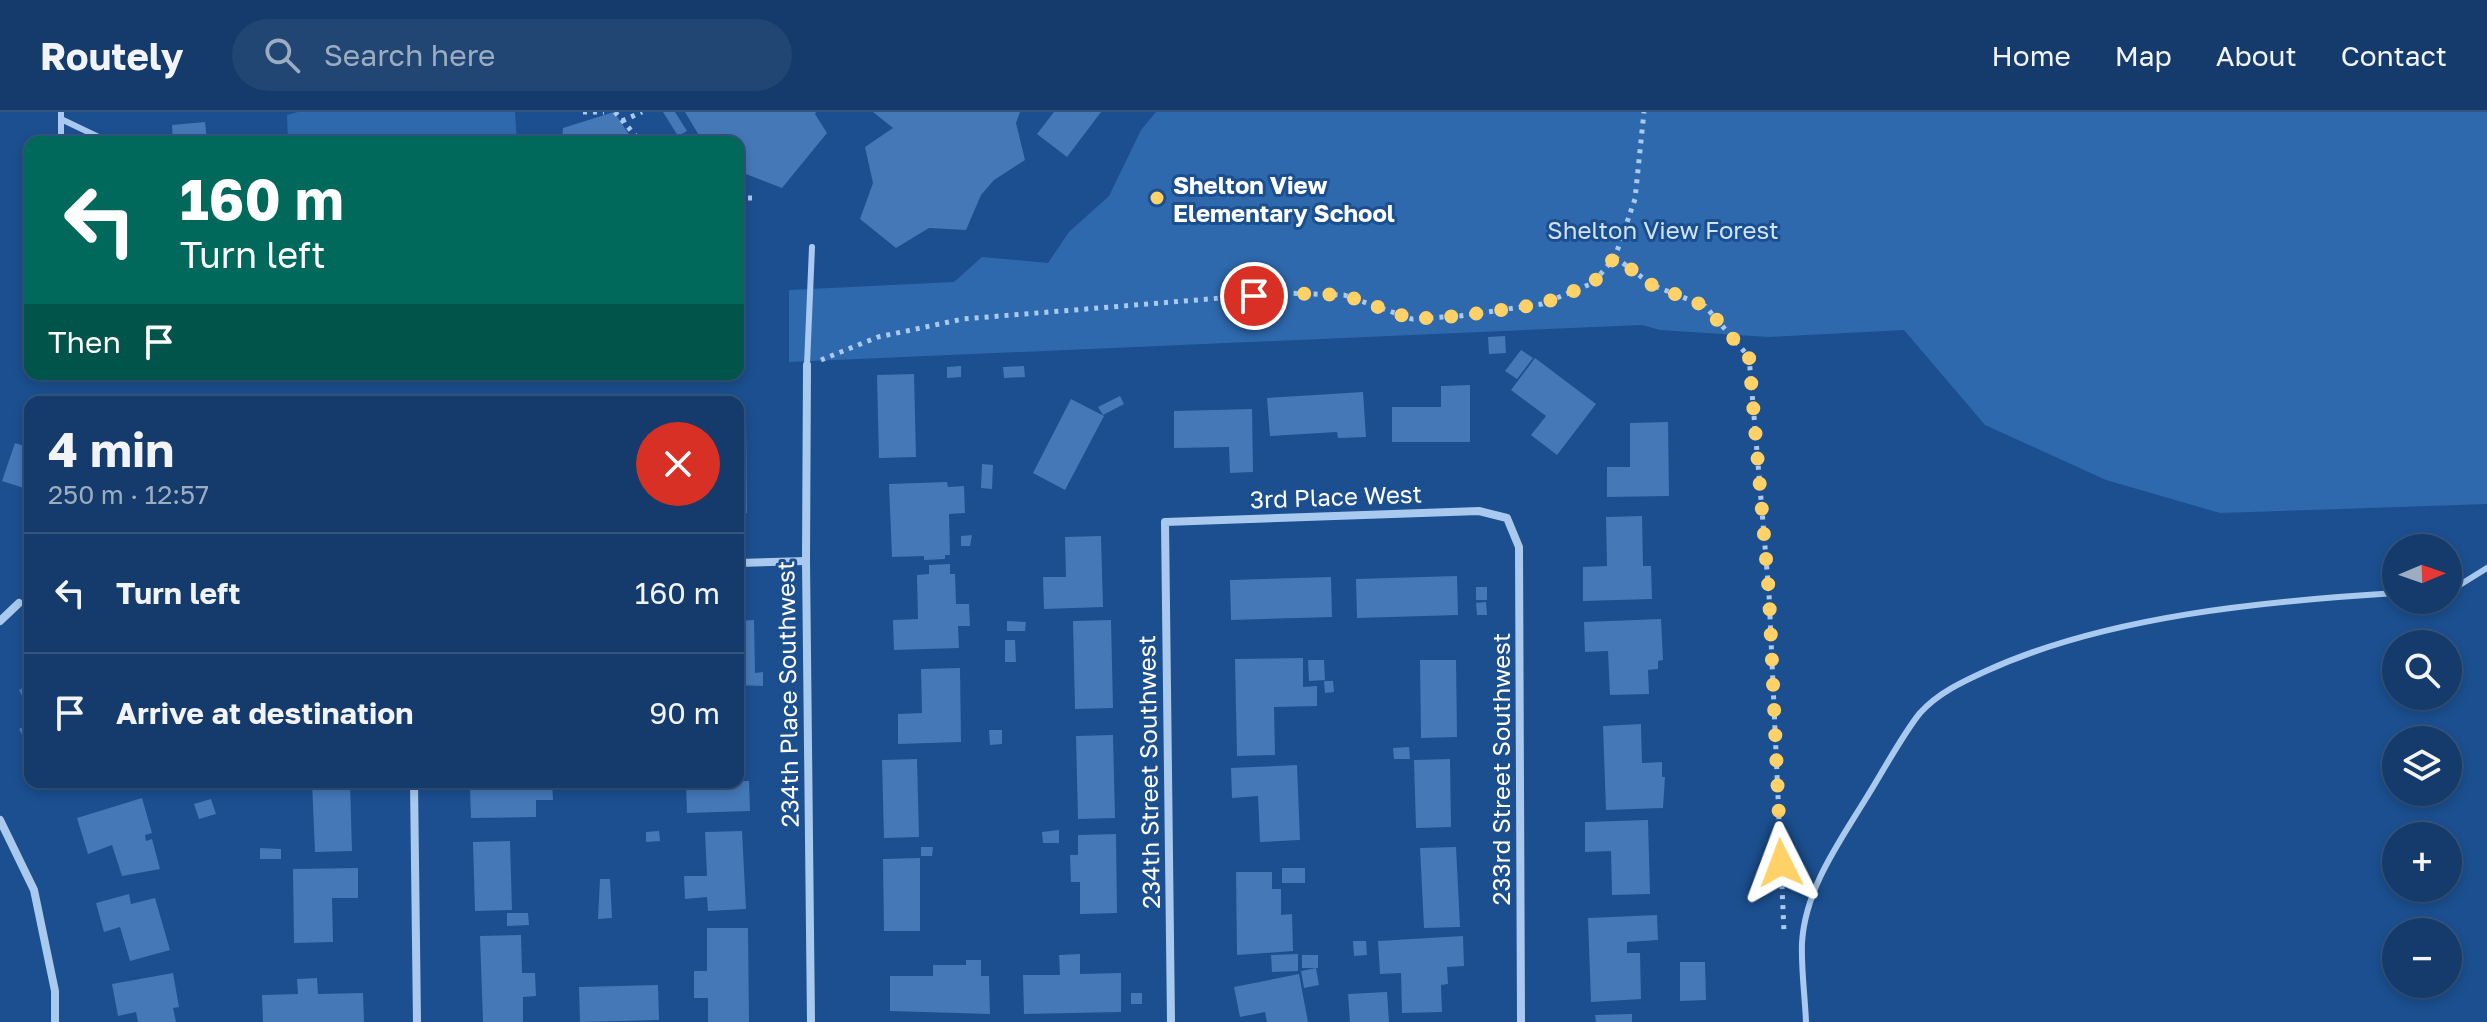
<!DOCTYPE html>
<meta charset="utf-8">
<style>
body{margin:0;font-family:"Golos Text",sans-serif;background:#214673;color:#f1f3f6;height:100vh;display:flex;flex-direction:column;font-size:30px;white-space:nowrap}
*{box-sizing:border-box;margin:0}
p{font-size:26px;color:#9dadc1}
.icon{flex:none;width:44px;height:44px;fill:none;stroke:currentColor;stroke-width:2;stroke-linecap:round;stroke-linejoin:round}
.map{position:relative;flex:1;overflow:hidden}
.sheet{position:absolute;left:24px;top:284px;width:720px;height:392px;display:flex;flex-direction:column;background:#143b6b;border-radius:16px;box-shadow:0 4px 12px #0003,0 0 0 2px #33557e}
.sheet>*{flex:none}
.hud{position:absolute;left:24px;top:24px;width:720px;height:244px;border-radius:16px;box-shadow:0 4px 12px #0003,0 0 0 2px #33557e;background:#00695c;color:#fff;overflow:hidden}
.needle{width:52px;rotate:88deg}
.fabs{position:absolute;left:2382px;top:422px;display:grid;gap:16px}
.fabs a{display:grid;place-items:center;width:80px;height:80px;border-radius:50%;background:#143b6b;box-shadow:0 4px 12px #0003,0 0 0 2px #33557e;font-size:40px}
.pin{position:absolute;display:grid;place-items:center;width:68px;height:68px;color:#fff;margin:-34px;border:4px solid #fff;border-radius:50%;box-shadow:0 2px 8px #0007}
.me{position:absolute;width:88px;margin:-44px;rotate:357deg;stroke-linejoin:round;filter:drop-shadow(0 0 6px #0008)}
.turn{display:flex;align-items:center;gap:28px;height:168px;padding:0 24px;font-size:36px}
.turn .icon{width:104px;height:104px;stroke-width:2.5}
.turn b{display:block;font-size:56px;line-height:68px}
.then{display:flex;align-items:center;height:76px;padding:0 24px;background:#0003;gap:16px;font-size:30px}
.round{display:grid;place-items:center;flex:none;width:84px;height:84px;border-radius:42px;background:#214673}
.overview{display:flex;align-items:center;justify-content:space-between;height:136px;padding:0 24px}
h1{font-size:48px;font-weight:700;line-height:60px}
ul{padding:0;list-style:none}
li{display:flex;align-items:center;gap:24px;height:120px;padding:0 24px;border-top:2px solid #33557e}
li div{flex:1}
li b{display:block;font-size:30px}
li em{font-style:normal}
header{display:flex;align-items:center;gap:48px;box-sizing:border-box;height:112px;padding:0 40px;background:#143b6b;border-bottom:2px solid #33557e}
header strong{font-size:38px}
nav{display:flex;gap:44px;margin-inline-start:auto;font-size:28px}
.search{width:560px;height:72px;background:#214673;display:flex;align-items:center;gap:20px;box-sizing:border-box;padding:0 28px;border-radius:44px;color:#9dadc1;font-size:30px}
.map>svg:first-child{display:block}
</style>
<header>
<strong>Routely</strong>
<div class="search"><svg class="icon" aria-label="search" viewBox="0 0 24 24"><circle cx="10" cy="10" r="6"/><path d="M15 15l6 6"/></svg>Search here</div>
<nav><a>Home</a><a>Map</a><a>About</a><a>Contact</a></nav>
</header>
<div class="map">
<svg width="2487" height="910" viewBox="0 0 2487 910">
<rect width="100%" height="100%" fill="#1b4f8f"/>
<!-- green -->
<g fill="#2e69ad">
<path d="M298 0H515L517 30H288L287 3Z"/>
<path d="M1156 0H2487V392L2220 401 2106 368 1985 313 1904 218 1768 225 1660 218 1642 213 789 250V178L954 170 982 145 1048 151 1069 120 1109 84 1141 18Z"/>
</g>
<!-- building -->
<g fill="#4478b7">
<path d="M614 0 634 30H562L563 16Z"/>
<path d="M663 0H675L687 19 678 24Z"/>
<path d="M685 0H816L815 2 827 21 782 76 738 59V30H703Z"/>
<path d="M873 0H1020L1016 11 1025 48 994 68 981 83 966 118 929 116 896 136 860 107 873 71 865 35 893 16Z"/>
<path d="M1054 0H1101L1067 45 1037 22Z"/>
<path d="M205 10 207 30H173L172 13Z"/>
<path d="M1505 224 1506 241 1489 242 1488 225Z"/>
<path d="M1521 238 1533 246 1517 267 1505 259Z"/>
<path d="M1535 246 1596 292 1557 343 1531 323 1546 304 1511 278Z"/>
<path d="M961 254V265L947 266V255Z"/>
<path d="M1024 254 1025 265 1004 266 1003 255Z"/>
<path d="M914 262 916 345 879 346 877 263Z"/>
<path d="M1470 273V330H1392V295H1441V274Z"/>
<path d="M1363 280 1366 325 1338 326 1337 320 1270 324 1267 286Z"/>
<path d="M1120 284 1124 292 1103 303 1098 295Z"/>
<path d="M1071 287 1104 304 1065 378 1033 361Z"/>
<path d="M1252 297 1253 360 1230 361 1229 335 1174 336V299Z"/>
<path d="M738 303H746L747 401H738Z"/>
<path d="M1668 310 1669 384 1607 385V355H1630V311Z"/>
<path d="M15 331 30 336V378L2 369Z"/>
<path d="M982 352 993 353 992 377 981 376Z"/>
<path d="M947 370 948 375 964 374 965 401 949 402 950 443H945V447L924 448V444L892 445 889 372Z"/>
<path d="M1642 404 1643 454H1651L1652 487 1583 489V455L1607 454 1606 405Z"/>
<path d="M972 423 970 434H961V424Z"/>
<path d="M1101 424 1103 495 1044 497 1043 465H1066L1065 425Z"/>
<path d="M950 452V462H955L956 492H969L970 514H958L959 536 894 538 893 508 918 507 917 463 929 462V453Z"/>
<path d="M1457 464 1458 503 1357 506 1356 467Z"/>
<path d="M1331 465 1332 505 1231 508 1230 468Z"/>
<rect x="1476" y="475" width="11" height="13"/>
<path d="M1486 490 1487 503H1477L1476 491Z"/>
<path d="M1661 507 1663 548 1658 549V557L1648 558 1649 582 1610 583 1608 539 1585 540 1584 510Z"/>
<path d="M754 508 755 561 763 560V574L738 573V509Z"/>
<path d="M1111 508 1113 596 1075 597 1073 509Z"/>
<path d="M1007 509 1026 510 1025 519H1007Z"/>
<path d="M1005 528H1015L1016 550H1005Z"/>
<path d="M1303 546V575L1317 574V594L1274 595 1275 643 1237 644 1235 547Z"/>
<path d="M1308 548H1324L1325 568 1309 569Z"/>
<path d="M1420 548H1456L1457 625 1421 626Z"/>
<path d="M960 556 961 630 898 632V602L922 601 921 557Z"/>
<path d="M1324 569H1333L1334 580 1325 581Z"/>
<path d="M30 572V599L19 578Z"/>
<path d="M30 602V638L19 617 29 612 26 605Z"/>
<path d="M1641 612 1642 651 1662 650V665H1665L1663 696 1606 698 1603 614Z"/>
<path d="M989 618H1002V632L990 633Z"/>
<path d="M1113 623 1115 706 1078 707 1076 624Z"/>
<path d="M1409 635 1410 647H1394L1393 636Z"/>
<path d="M917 647 919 725 884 726 882 648Z"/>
<path d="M1450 647 1451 715 1416 716 1414 648Z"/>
<path d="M1297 653 1300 728 1260 730 1258 684 1232 686 1231 656Z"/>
<path d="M749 669 750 699 687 701 686 670Z"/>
<path d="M312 670H350L352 739 315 740Z"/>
<path d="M495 670H552L553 688H536V705L471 706 470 675 495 674Z"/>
<path d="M142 686 152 721 145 723 146 729 152 727 160 757 122 764 112 733 88 742 77 706Z"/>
<path d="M211 687 216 702 199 707 194 692Z"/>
<path d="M1648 708 1650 782 1612 783 1611 739 1585 740V710Z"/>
<path d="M1059 718V731H1043L1042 720Z"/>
<path d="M659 719 660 729 646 730V720Z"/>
<path d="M742 719 746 797 708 799 707 785 685 787 684 764H707L705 720Z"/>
<path d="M1116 722 1117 801 1080 802V770H1071L1070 743H1078V723Z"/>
<path d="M510 729 512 798 475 799 473 730Z"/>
<path d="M921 735H933L932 744H921Z"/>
<path d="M1456 735 1460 815 1424 816 1420 736Z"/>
<path d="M260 736 281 737V747H260Z"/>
<path d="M920 746V819H884L883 747Z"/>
<path d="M358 756V786H332L333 830 294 831 293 757Z"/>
<rect x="1282" y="756" width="23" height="15"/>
<path d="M1236 760H1272V777H1281V803L1292 802 1293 839 1237 843Z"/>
<path d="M600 767H610L612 806 598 807Z"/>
<path d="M129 782 131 792 155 786 170 838 130 849 120 815 104 820 96 791Z"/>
<path d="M507 801H528L529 813 507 814Z"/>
<path d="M1657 803 1658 828 1627 830V841H1640L1641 887 1591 890 1588 806Z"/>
<path d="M707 816H748L749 910H708V886H694V859H707Z"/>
<path d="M521 823 522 861H535L536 884 523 885V910H483L480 824Z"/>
<path d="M1463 824 1464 854 1447 855 1448 872 1441 873 1442 900 1402 901 1401 861 1380 862 1378 829Z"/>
<path d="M1353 829H1366L1367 843 1354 844Z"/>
<path d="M1080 842V862L1121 861V900L1024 902 1023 863H1060L1059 843Z"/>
<path d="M1298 842V859L1272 860 1271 843Z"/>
<rect x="1302" y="843" width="16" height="13"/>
<path d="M966 848H981V864H989L990 902 890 899V864H933V853H966Z"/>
<path d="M1680 850H1705L1706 888 1680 889Z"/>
<path d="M1316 856 1319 873 1304 876 1301 859Z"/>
<path d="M173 861 179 895 173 896 176 910H138L136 900 118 904 112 872Z"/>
<path d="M1299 862 1308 910H1267L1265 900 1240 905 1234 875Z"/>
<path d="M317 866 318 882 363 881 364 910H263L262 883 298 882 297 867Z"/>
<path d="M658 873 659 908 580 910 579 875Z"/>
<path d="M1387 880 1389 910H1350L1348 882Z"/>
<rect x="1131" y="881" width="11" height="11"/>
<path d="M1632 902V910H1596L1595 903Z"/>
</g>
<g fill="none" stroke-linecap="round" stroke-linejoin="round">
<!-- path -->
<g stroke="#a9c9ee" stroke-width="5" stroke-dasharray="4 6" stroke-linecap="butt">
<path d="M583 0H604"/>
<path d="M615 0 641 30"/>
<path d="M622 9 642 0"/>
<path d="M738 86H756"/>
<path d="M1615 145 1652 173 1705 194 1749 245 1769 482 1784 820"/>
<path d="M821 248 878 225 963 207 1283 181 1344 183 1412 207 1460 204 1542 192 1593 171 1615 145 1635 87 1644 0"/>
</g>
<!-- service -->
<g stroke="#a9c9ee" stroke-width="6">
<path d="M61 7 109 30"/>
<path d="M61 30V0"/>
<path d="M807 253 812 135"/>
<path d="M2448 476 2458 474 2487 456"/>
<path d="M1806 910C1805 884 1801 857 1802 831 1805 778 1838 732 1865 688 1881 663 1902 623 1920 601 1938 581 1962 570 1986 559 2106 504 2265 489 2396 481"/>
</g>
<!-- minor -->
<g stroke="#a9c9ee" stroke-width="8">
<path d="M807 253 806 449 811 910"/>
<path d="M738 451 806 449"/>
<path d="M0 509 19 491"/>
<path d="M414 670 417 910"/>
<path d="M0 708 34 778 55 879V910"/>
<path d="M1171 910 1165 410 1479 399 1507 406 1519 435 1521 910"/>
</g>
</g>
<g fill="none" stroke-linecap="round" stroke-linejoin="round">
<!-- route -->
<path stroke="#ffd166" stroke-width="14" stroke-dasharray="0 25.2" d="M1254 184 1283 181 1344 183 1412 207 1460 204 1542 192 1593 171 1615 145 1652 173 1705 194 1749 245 1769 482 1781 751"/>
</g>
<!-- markers -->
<circle fill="#ffd166" stroke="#1b4f8f" stroke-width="3" cx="1157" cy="86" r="8"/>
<g text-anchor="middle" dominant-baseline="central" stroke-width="6" stroke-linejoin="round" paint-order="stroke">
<!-- poi labels -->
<g font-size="24" font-weight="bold" fill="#fff" stroke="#1b4f8f" text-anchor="start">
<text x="1173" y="72">Shelton View<tspan x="1173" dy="28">Elementary School</tspan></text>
</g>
<!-- park labels -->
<g font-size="24" fill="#cfe3fa" stroke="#1b4f8f">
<text x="1663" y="117">Shelton View Forest</text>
</g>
<!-- street labels -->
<g font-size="24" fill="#fff" stroke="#1b4f8f">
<text transform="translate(1336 384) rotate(-2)">3rd Place West</text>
<text transform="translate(787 582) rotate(-91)">234th Place Southwest</text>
<text transform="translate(1500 657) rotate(-90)">233rd Street Southwest</text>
<text transform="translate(1148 660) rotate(-91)">234th Street Southwest</text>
</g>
</g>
</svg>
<div class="fabs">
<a><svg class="needle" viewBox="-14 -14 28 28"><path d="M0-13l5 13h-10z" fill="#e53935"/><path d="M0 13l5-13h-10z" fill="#9dadc1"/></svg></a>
<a><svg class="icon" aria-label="search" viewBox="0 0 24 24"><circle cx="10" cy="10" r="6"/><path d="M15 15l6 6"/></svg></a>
<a><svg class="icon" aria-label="layers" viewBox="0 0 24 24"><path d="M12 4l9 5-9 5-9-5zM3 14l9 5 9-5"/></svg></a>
<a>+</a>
<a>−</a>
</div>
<div class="pin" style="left:1254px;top:184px;background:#d93025"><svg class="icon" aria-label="arrive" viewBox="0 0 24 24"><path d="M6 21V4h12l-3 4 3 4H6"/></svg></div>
<svg class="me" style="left:1781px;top:751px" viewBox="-20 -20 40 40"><path d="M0-17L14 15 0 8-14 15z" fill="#ffd166" stroke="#fff" stroke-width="4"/></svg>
<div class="hud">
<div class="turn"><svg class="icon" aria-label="left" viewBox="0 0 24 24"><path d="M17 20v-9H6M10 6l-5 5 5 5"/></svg><div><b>160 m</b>Turn left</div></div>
<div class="then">Then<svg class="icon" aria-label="arrive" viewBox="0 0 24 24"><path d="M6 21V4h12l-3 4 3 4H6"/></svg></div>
</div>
<section class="sheet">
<div class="overview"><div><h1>4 min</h1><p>250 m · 12:57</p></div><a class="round" style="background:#d93025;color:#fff"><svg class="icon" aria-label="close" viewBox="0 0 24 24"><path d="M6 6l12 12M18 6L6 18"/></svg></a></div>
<ul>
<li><svg class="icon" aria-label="left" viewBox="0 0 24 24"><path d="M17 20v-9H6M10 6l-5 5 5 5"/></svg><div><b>Turn left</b></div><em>160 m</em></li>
<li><svg class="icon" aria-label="arrive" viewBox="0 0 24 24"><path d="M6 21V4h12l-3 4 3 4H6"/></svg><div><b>Arrive at destination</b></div><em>90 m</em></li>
</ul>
</section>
</div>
